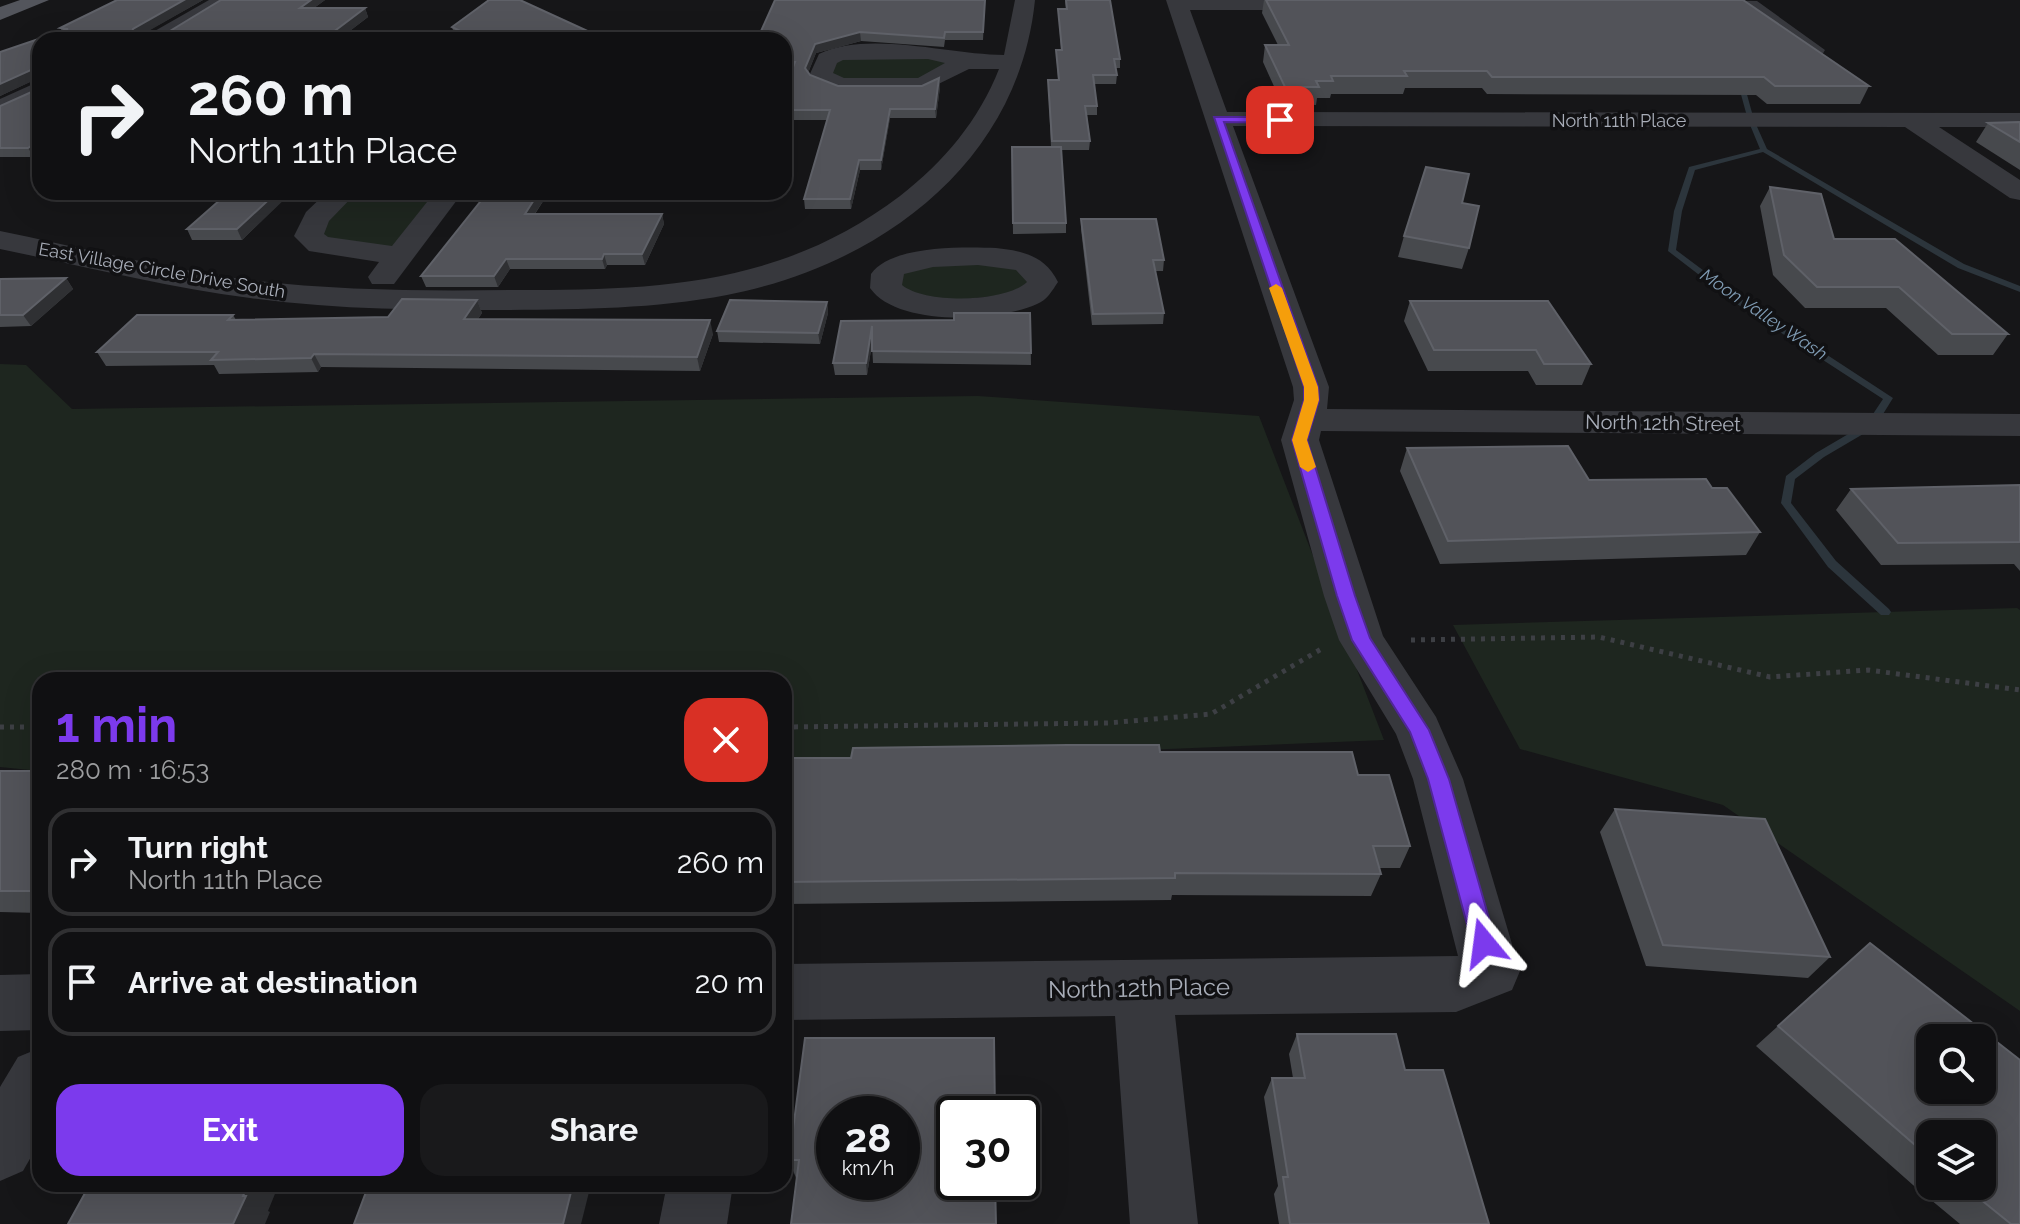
<!DOCTYPE html>
<meta charset="utf-8">
<style>
body{margin:0;font-family:Raleway,sans-serif;background:#19191b;color:#f1f3f6;height:100vh;display:flex;flex-direction:column;font-size:30px;white-space:nowrap}
*{box-sizing:border-box;margin:0}
p{font-size:26px;color:#9c9d9f}
.icon{flex:none;width:44px;height:44px;fill:none;stroke:currentColor;stroke-width:2;stroke-linecap:round;stroke-linejoin:round}
.map{position:relative;flex:1;overflow:hidden}
.details{position:absolute;left:32px;top:672px;width:760px;height:520px;display:flex;flex-direction:column;background:#101012;border-radius:24px;box-shadow:0 8px 32px #0002,0 0 0 2px #303032}
.details>*{flex:none}
.hud{position:absolute;left:32px;top:32px;width:760px;height:168px;border-radius:24px;box-shadow:0 8px 32px #0002,0 0 0 2px #303032;background:#101012;color:#f1f3f6;overflow:hidden}
.controls{position:absolute;left:1916px;top:1024px;display:grid;gap:16px}
.controls a{display:grid;place-items:center;width:80px;height:80px;border-radius:16px;background:#101012;box-shadow:0 8px 32px #0002,0 0 0 2px #303032;font-size:40px}
.speed{position:absolute;left:816px;top:1096px;display:flex;gap:16px;font-size:40px;font-weight:700;text-align:center}
.speed>*{display:grid;place-content:center;width:104px;height:104px;border-radius:50%;background:#101012;box-shadow:0 8px 32px #0002,0 0 0 2px #303032;line-height:1}
.speed small{font-size:20px;font-weight:400}
.speed .limit{border:4px solid #111;border-radius:12px;background:#fff;color:#111}
.pin{position:absolute;display:grid;place-items:center;width:68px;height:68px;color:#fff;margin:-34px;border-radius:16px;box-shadow:0 4px 12px #0006}
.me{position:absolute;width:88px;margin:-44px;rotate:344deg;stroke-linejoin:round;filter:drop-shadow(0 0 6px #0008)}
.turn{display:flex;align-items:center;gap:28px;height:168px;padding:0 24px;font-size:36px}
.turn .icon{width:104px;height:104px;stroke-width:2.5}
.turn b{display:block;font-size:56px;line-height:68px}
.round{display:grid;place-items:center;flex:none;width:84px;height:84px;border-radius:24px;background:#19191b}
.overview{display:flex;align-items:center;justify-content:space-between;height:136px;padding:0 24px}
h1{font-size:48px;font-weight:700;line-height:60px;color:#7c3aed}
.cta{display:flex;gap:16px;margin-top:auto;padding:16px 24px}
.cta a{flex:1;height:92px;border-radius:24px;background:#7c3aed;color:#fff;font-size:32px;font-weight:700;line-height:92px;text-align:center}
.cta a+a{background:#19191b;color:#f1f3f6}
ul{padding:0;list-style:none}
li{display:flex;align-items:center;gap:24px;height:108px;margin:0 16px 12px;padding:0 8px;border:4px solid #303032;border-radius:24px}
li div{flex:1}
li b{display:block;font-size:30px}
li em{font-style:normal}
.map>svg:first-child{display:block}
</style>
<div class="map">
<svg width="2020" height="1224" viewBox="0 0 2020 1224">
<rect width="100%" height="100%" fill="#161618"/>
<!-- green -->
<g fill="#1e261f">
<path d="M929 52 965 62 922 85H840L822 67 827 59Z"/>
<path d="M343 192H449L400 256 319 245 316 218Z"/>
<path d="M1010 259 1036 292 914 304 886 274 894 267Z"/>
<path d="M0 364 26 365 72 409 978 396 1259 416 1384 740 784 765V680H40V771L0 767Z"/>
<path d="M2017 608 2020 610V1011L1723 805 1520 749 1453 625Z"/>
</g>
<g fill="none" stroke-linecap="round" stroke-linejoin="round">
<!-- stream -->
<path fill="#2c353c" fill-rule="evenodd" d="M1740 78 1743 80 1754 120 1767 149 1964 264 2020 286V292L1958 268 1763 152 1695 170 1682 211 1676 250 1743 300 1893 398 1875 427 1824 457 1795 479 1791 503 1836 561 1889 609 1891 612 1889 615H1881L1828 567 1781 503 1786 476 1816 453 1867 423 1883 399 1737 304 1668 251 1674 211 1689 167 1760 149 1748 120 1737 80Z"/>
<!-- path -->
<g stroke="#3d3f44" stroke-width="5" stroke-dasharray="4 6" stroke-linecap="butt">
<path d="M1411 640 1599 637 1770 677 1868 670 2020 690"/>
<path d="M0 727H40"/>
<path d="M784 727 1108 723 1211 714 1323 648"/>
</g>
<!-- minor -->
<g fill="#37383d" fill-rule="evenodd">
<path d="M209 0H233L168 40H139Z"/>
<path d="M1015 0H1035C1019 162 881 265 727 295 655 309 582 309 510 310 423 310 336 310 250 298 165 287 83 266 0 249V231C83 248 165 269 249 280 338 291 426 291 515 290 658 290 781 286 900 196 944 162 979 120 999 69H969L922 92H840L812 81 809 76 819 54C869 30 950 55 1004 55ZM928 59 945 63 918 78H844L833 73 837 63 843 60Z"/>
<path d="M1166 0H1330L1333 4 1323 10H1190L1227 112 2020 113V127H1939L2020 180V200L2010 198 1905 127 1233 126 1329 387 1327 409 2020 414V436L1321 431 1319 440 1383 636 1436 717 1463 779 1520 971 1512 990 1456 1012 1175 1015 1198 1224H1130L1115 1016 784 1020V964L1458 956 1413 779 1396 734 1339 640 1324 596 1281 440 1294 400 1293 387Z"/>
<path d="M1685 0 1757 1 1825 50 1822 55H1806L1745 11 1692 10 1685 8 1682 4Z"/>
<path d="M40 81V97L0 115V99Z"/>
<path d="M327 192H357L329 221 324 234 328 237 392 246 435 192H463L394 284H372L368 277 379 262 309 251 294 236 306 212Z"/>
<path d="M996 248C1024 251 1045 256 1058 282 1052 291 1047 300 1037 304 998 322 897 327 870 288L871 274C891 245 963 247 996 248ZM978 265 1016 270 1027 282C1005 303 925 304 902 285L904 274 933 267Z"/>
<path d="M40 974V1030L0 1031V975Z"/>
<path d="M40 1048V1141L23 1171 0 1181V1087L18 1057Z"/>
<path d="M667 1184H733L727 1224H659Z"/>
</g>
<!-- major -->
<path fill="#53555c" fill-rule="evenodd" d="M20 0H49L0 20V7Z"/>
</g>
<!-- wall -->
<g fill="#47494d" fill-rule="evenodd">
<path d="M117 0H203L144 33 165 34 221 0H325L314 8H365L368 17 347 33H376L379 40H40V154L34 157H0V106L36 90V79L0 96V52L62 31 60 28Z"/>
<path d="M985 0 983 40H945L944 47 861 41 816 53 808 73 810 75 838 86H922L939 78 940 87 936 118H890L881 170H860L851 209H805L804 199 827 120H784V91L792 71H784V40Z"/>
<path d="M1065 0H1110L1120 59V68H1116L1117 75 1116 84H1094L1097 106V115H1087L1090 141 1089 150H1061L1066 223V233L1013 234 1012 147H1051L1048 80H1058L1056 50H1061L1058 9H1066Z"/>
<path d="M1264 0H1743L1869 86 1860 104H1767L1756 95 1487 94 1482 88H1405L1403 94H1331L1330 98H1317L1316 105 1282 104 1263 62 1265 45H1278L1262 13Z"/>
<path d="M452 27 594 34 596 40H464L455 36Z"/>
<path d="M2020 122V170L1976 142 1988 123Z"/>
<path d="M1770 187 1834 239 2008 334 1993 355H1938L1886 308H1805L1773 275 1760 206Z"/>
<path d="M229 192H297L294 196H287L242 240H192L187 229Z"/>
<path d="M488 192H549L535 214H662L664 224 645 265H607L605 269H510L498 287H426L421 276Z"/>
<path d="M1462 203 1469 248 1462 269 1398 257 1404 236Z"/>
<path d="M1081 219 1164 260 1163 271H1155L1164 313 1163 324 1092 325 1081 229Z"/>
<path d="M66 278 73 289 31 326 0 327V279Z"/>
<path d="M477 300 482 313 478 319 713 334 700 371 321 367 318 372 219 374 214 365 106 366 97 352 233 315 236 320 388 317Z"/>
<path d="M1410 301 1591 364 1582 385H1536L1528 371H1428L1404 321Z"/>
<path d="M827 302 828 313 820 344 719 342 717 331Z"/>
<path d="M1030 313 1031 365 873 363 872 344 867 375H835L833 363 841 321 954 320Z"/>
<path d="M1407 448 1589 480 1712 488 1760 532 1746 555 1440 564 1400 471Z"/>
<path d="M2020 485V571L2014 564 1881 565 1836 510 1851 489Z"/>
<path d="M1160 752 1358 775 1410 846 1400 868H1379L1381 874 1371 896 1172 895 1171 900 784 904V758H851Z"/>
<path d="M0 771H40V913L0 912Z"/>
<path d="M1615 809 1830 957 1808 978 1646 966 1600 832Z"/>
<path d="M1870 943 2020 1224H1960L1913 1185 1756 1046ZM1930 1134 1982 1186H1930Z"/>
<path d="M1297 1034 1405 1070 1489 1224H1279L1274 1194 1278 1186 1264 1097 1272 1078H1293L1289 1054Z"/>
<path d="M995 1114 796 1178 789 1160Z"/>
</g>
<!-- shaded-wall -->
<g fill="#2f3033">
<path d="M184 0H203L138 37 132 33 133 29Z"/>
<path d="M311 0H325L303 16 300 8Z"/>
<path d="M365 8 368 17 338 40 332 33Z"/>
<path d="M860 32 861 41 816 53 806 78 805 68 815 44Z"/>
<path d="M376 33 379 40H367Z"/>
<path d="M33 69 39 78 0 96V84Z"/>
<path d="M939 78 940 87 936 118 935 109Z"/>
<path d="M890 109V118L881 170V160Z"/>
<path d="M40 140V154L34 157 28 148Z"/>
<path d="M859 160 860 170 851 209 850 199Z"/>
<path d="M277 192H286L288 196 242 240 237 229Z"/>
<path d="M539 192H549L528 224 525 214Z"/>
<path d="M662 214 664 224 645 265 642 254Z"/>
<path d="M604 254 607 265 605 269 602 259Z"/>
<path d="M506 259 510 269 498 287 494 276Z"/>
<path d="M66 278 73 289 31 326 23 315Z"/>
<path d="M477 300 482 313 469 332 464 319Z"/>
<path d="M827 302 828 313 820 344 818 333Z"/>
<path d="M710 320 713 334 700 371 697 357Z"/>
<path d="M872 326 873 337 867 375 866 363Z"/>
<path d="M314 354 321 367 318 372 311 358Z"/>
<path d="M248 1184H279L268 1211 270 1212 265 1224H233Z"/>
<path d="M573 1184H591L581 1224H563Z"/>
</g>
<!-- building -->
<g fill="#525359" stroke="#5f6168" stroke-width="2" fill-rule="evenodd">
<path d="M117 0H184L133 29 132 33 165 34 221 0H311L300 8H365L332 33H376L367 40H40V140L28 148H0V106L36 90 37 70 33 69 0 84V52L68 29 60 28Z"/>
<path d="M489 0H520L594 34H503L497 40H478L452 27Z"/>
<path d="M775 0H985L983 32H945L944 38 860 32 815 44 805 68 810 75 838 86H922L939 78 935 109H890L881 160H859L850 199H804L830 110H784V91L795 62H784V40H757Z"/>
<path d="M1066 0H1110L1120 59H1114L1117 75H1093L1097 106H1085L1090 141H1052L1048 80H1059L1056 50H1062L1058 9H1067Z"/>
<path d="M1266 0H1743L1869 86H1775L1764 77H1492L1487 71H1404L1407 76H1331L1333 81H1316L1319 87H1285L1265 45H1289Z"/>
<path d="M2020 122V142L1988 123Z"/>
<path d="M1012 147H1061L1066 223H1013Z"/>
<path d="M1426 167 1469 174 1462 203 1479 206 1469 248 1404 236Z"/>
<path d="M1770 187 1821 194 1834 239H1895L2008 334H1952L1899 287H1817L1784 255Z"/>
<path d="M229 192H277L237 229H187Z"/>
<path d="M488 192H539L525 214H662L642 254H604L602 259H506L494 276H421Z"/>
<path d="M1081 219H1156L1164 260H1153L1164 313 1093 314Z"/>
<path d="M66 278 23 315H0V279Z"/>
<path d="M402 299 477 300 464 319 710 320 697 357 314 354 311 358 211 360 218 352H97L137 315H233L228 320 388 317Z"/>
<path d="M730 300 827 302 818 333 717 331Z"/>
<path d="M1410 301H1548L1591 364H1544L1536 350H1434Z"/>
<path d="M954 313H1030L1031 353 872 351V326L866 363H833L841 321 954 320Z"/>
<path d="M1568 446 1589 480 1706 479 1712 488H1727L1760 532 1448 541 1407 448Z"/>
<path d="M2020 485V542L1898 543 1851 489Z"/>
<path d="M1067 745H1159L1160 752H1352L1358 775H1389L1410 846H1373L1381 874 1175 873V878L784 882V758H851L853 748Z"/>
<rect x="0" y="771" width="40" height="120"/>
<path d="M1615 809 1765 819 1830 957 1663 945Z"/>
<path d="M1870 943 2020 1060V1224H2011L1964 1186H1982V1134H1930V1158L1778 1026ZM1930 1038H1982V1090H1930Z"/>
<path d="M1297 1034H1396L1405 1070H1443L1489 1224H1290L1283 1177H1288L1272 1078H1305Z"/>
<path d="M805 1038H994L995 1114H954V1182H995L996 1224H791L799 1160H789ZM834 1114H902V1182H834Z"/>
<path d="M90 1184H248L243 1196H246L233 1224H68Z"/>
<path d="M369 1184H573L563 1224H354Z"/>
</g>
<!-- route -->
<path fill="#7c3aed" stroke="#51269a" stroke-width="2" d="M1214 117H1280L1285 120 1280 123 1224 122 1318 387 1319 400 1307 440 1355 596 1370 638 1429 730 1449 779 1496 943 1492 951 1484 954 1475 951 1472 943 1428 779 1410 732 1352 640 1337 596 1292 440 1304 400V387Z"/>
<!-- slow -->
<path fill="#f59e0b" d="M1276 284 1282 288 1318 387 1319 400 1307 440 1316 467 1308 472 1300 467 1292 440 1304 400V387L1269 288Z"/>
<g text-anchor="middle" dominant-baseline="central" stroke-width="7" stroke-linejoin="round" paint-order="stroke">
<!-- far-street labels -->
<g font-size="18" fill="#a8adb8" stroke="#111113">
<text x="1619" y="120">North 11th Place</text>
<text transform="translate(162 270) rotate(10)">East Village Circle Drive South</text>
</g>
<!-- far-water labels -->
<g font-size="18" font-style="italic" fill="#7f9bb3" stroke="#111113">
<text transform="translate(1764 314) rotate(34)">Moon Valley Wash</text>
</g>
<!-- street labels -->
<g font-size="20" fill="#a8adb8" stroke="#111113">
<text transform="translate(1663 423) rotate(1)">North 12th Street</text>
</g>
<!-- near-street labels -->
<g font-size="24" fill="#a8adb8" stroke="#111113">
<text transform="translate(1139 988) rotate(-1)">North 12th Place</text>
</g>
</g>
</svg>
<div class="controls">
<a><svg class="icon" aria-label="search" viewBox="0 0 24 24"><circle cx="10" cy="10" r="6"/><path d="M15 15l6 6"/></svg></a>
<a><svg class="icon" aria-label="layers" viewBox="0 0 24 24"><path d="M12 4l9 5-9 5-9-5zM3 14l9 5 9-5"/></svg></a>
</div>
<div class="speed"><div>28<small>km/h</small></div><div class="limit">30</div></div>
<div class="pin" style="left:1280px;top:120px;background:#d93025"><svg class="icon" aria-label="arrive" viewBox="0 0 24 24"><path d="M6 21V4h12l-3 4 3 4H6"/></svg></div>
<svg class="me" style="left:1484px;top:943px" viewBox="-20 -20 40 40"><path d="M0-17L14 15 0 8-14 15z" fill="#7c3aed" stroke="#fff" stroke-width="4"/></svg>
<div class="hud">
<div class="turn"><svg class="icon" aria-label="right" viewBox="0 0 24 24"><path d="M7 20v-9h11M14 6l5 5-5 5"/></svg><div><b>260 m</b>North 11th Place</div></div>
</div>
<section class="details">
<div class="overview"><div><h1>1 min</h1><p>280 m · 16:53</p></div><a class="round" style="background:#d93025;color:#fff"><svg class="icon" aria-label="close" viewBox="0 0 24 24"><path d="M6 6l12 12M18 6L6 18"/></svg></a></div>
<ul>
<li><svg class="icon" aria-label="right" viewBox="0 0 24 24"><path d="M7 20v-9h11M14 6l5 5-5 5"/></svg><div><b>Turn right</b><p>North 11th Place</p></div><em>260 m</em></li>
<li><svg class="icon" aria-label="arrive" viewBox="0 0 24 24"><path d="M6 21V4h12l-3 4 3 4H6"/></svg><div><b>Arrive at destination</b></div><em>20 m</em></li>
</ul>
<div class="cta"><a>Exit</a><a>Share</a></div>
</section>
</div>
